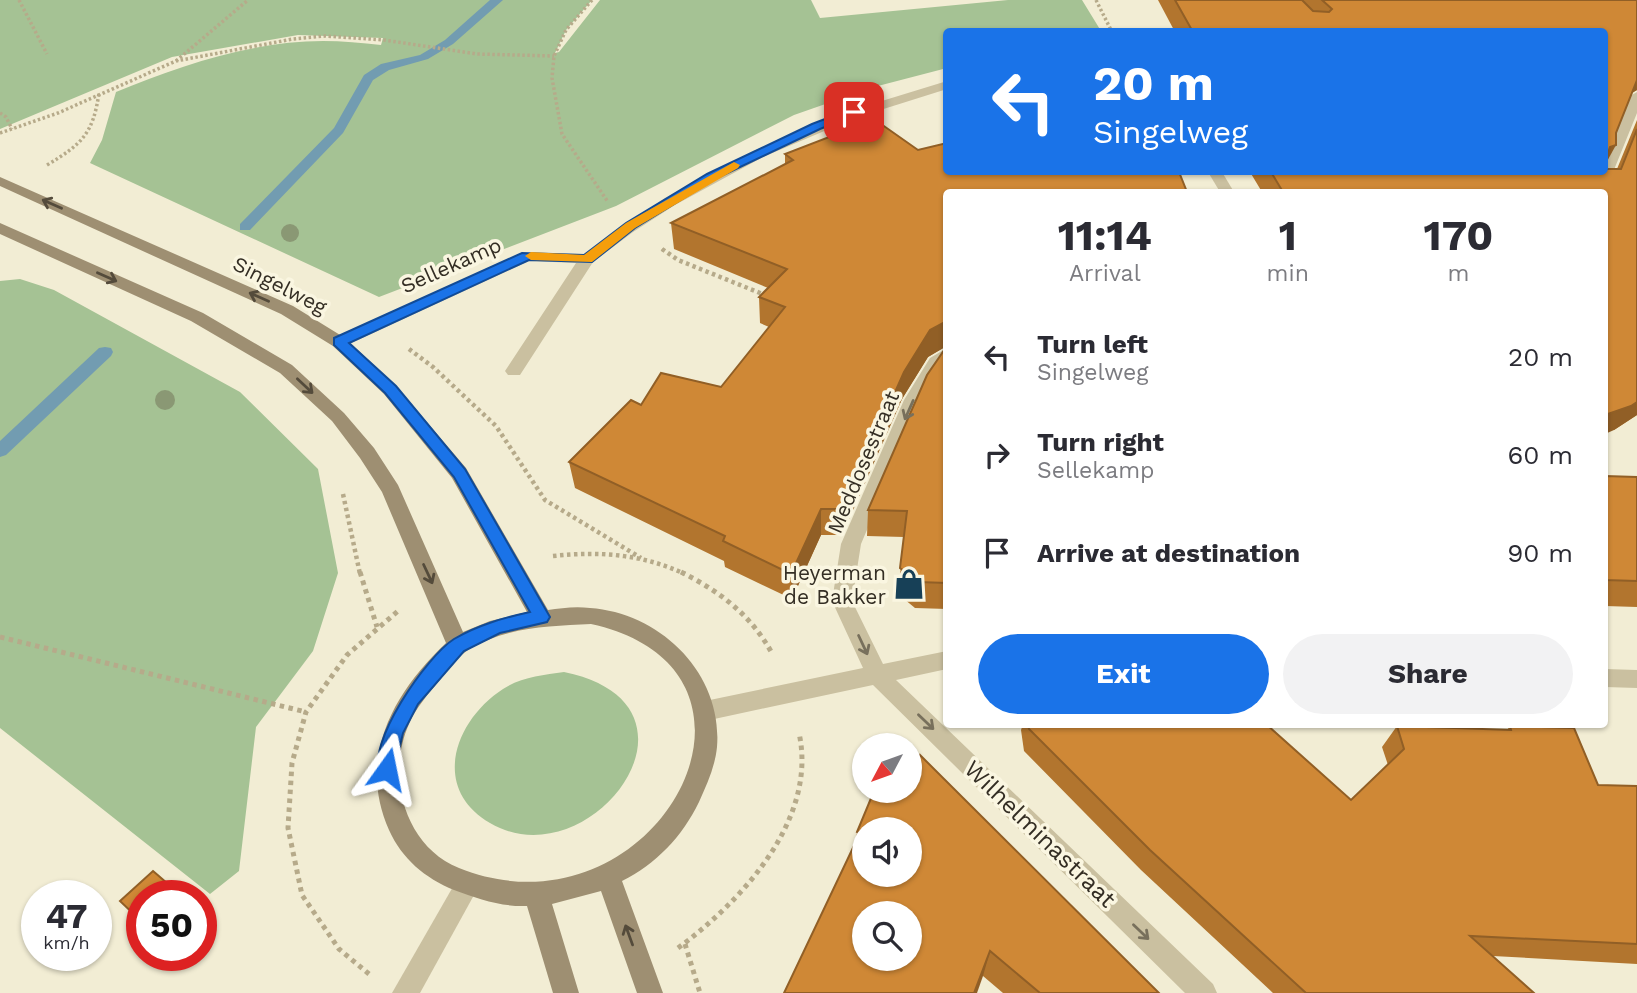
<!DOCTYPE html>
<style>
body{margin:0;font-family:"Work Sans",sans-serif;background:#f2f2f3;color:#2b2b33;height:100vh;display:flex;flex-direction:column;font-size:26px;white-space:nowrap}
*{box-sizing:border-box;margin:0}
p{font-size:23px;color:#7c7c81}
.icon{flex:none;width:38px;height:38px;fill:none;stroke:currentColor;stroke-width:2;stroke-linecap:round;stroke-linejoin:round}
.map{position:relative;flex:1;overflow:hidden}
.details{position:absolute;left:943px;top:189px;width:665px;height:539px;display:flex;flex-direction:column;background:#fff;border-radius:7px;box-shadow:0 2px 5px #0004}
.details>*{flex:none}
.hud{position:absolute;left:943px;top:28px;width:665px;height:147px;border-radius:7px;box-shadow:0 2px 5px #0004;background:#1a73e8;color:#fff;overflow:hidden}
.needle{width:46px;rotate:229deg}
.buttons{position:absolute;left:852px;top:733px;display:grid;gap:14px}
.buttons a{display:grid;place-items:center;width:70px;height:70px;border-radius:50%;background:#fff;box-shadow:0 2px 5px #0004;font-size:35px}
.speed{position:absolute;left:21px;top:880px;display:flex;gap:14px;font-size:35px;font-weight:700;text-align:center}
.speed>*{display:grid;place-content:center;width:91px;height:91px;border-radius:50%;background:#fff;box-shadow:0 2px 5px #0004;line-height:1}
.speed small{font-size:18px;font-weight:400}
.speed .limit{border:10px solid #d22;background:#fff;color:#111}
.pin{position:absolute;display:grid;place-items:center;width:60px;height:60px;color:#fff;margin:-30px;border-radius:14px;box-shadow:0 4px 10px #0006}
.me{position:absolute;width:77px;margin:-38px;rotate:12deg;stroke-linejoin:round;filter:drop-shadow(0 0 5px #0008)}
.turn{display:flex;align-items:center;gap:24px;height:147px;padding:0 35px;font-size:32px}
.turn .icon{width:91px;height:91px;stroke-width:2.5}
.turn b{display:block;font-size:49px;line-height:60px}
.eta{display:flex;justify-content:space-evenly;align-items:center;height:119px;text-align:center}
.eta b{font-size:42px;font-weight:700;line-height:49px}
.primary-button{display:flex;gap:14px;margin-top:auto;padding:14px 35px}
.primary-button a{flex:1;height:80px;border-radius:42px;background:#1a73e8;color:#fff;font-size:28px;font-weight:700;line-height:80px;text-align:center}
.primary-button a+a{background:#f2f2f3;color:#2b2b33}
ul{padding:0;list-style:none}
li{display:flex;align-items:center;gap:21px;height:98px;padding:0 35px}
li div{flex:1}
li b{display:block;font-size:26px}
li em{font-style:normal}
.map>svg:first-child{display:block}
</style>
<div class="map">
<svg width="1637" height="993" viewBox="0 0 1637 993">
<rect width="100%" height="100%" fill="#f2edd4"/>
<!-- green -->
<g fill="#a5c294">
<path d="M0 0H592L566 30 555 53 559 52 600 0H811L820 18 1008 0H1082L1101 31 947 32V68L874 87 794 115 616 206 379 297 90 163 102 140 116 92C178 66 253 41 323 41 342 41 362 43 381 45L383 38 298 35 172 57 0 129Z"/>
<path d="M20 279 54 290 240 392 318 469 338 573 313 651 256 727 239 871 210 894 0 728V281Z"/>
<path d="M564 672C724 705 590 882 490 823 430 788 455 720 503 689 521 677 543 675 564 672Z"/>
</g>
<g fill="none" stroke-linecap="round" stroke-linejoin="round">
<!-- stream -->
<g fill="#729cb1" fill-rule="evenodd">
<path d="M490 0H503L453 44 428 59 389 70 373 80 343 133 250 230H240V224L334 128 364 75 381 64 420 55 445 40Z"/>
<path d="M105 347 111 348 113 352 111 356 6 455 0 457V441L99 348Z"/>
</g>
<!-- path-far2 -->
<g stroke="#b6aa8a" stroke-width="3.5" stroke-dasharray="2.5 2.5" stroke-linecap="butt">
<path d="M19 0 47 54"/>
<path d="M592 0 566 30 554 56 552 78 562 134 608 202"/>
<path d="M1096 0 1112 32"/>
<path d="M176 61 248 0"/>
<path d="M0 113 6 117 12 129"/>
<path d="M0 133 58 113 176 61 293 39 325 36 384 40 477 54 554 56"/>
<path d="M47 165C82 144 93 134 99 93"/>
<path d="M662 249 664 251"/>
</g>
<!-- path-far1 -->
<g stroke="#b6aa8a" stroke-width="4.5" stroke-dasharray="3.5 3.5" stroke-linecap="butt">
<path d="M662 249 678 260 765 295"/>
<path d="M409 349 433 367 496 426 545 500 641 558"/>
<path d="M343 494 360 574"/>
<path d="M553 556C600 551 642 554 685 574"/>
</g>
<!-- path -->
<g stroke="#b6aa8a" stroke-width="5" stroke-dasharray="4.5 4.5" stroke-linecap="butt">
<path d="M360 572 377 627"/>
<path d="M681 572C721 592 752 616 773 655"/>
<path d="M0 637 306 712"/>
<path d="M685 944 700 993"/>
<path d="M678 948C742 901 818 819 799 733"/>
<path d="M369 974 339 949 302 895 288 828 292 763 306 712 347 655 398 611"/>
</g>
<!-- pedestrian -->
<path fill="#cac0a0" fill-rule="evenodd" d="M1637 92V113L1605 192H1591L1599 172H1605V158L1630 96Z"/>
<!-- minor -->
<g fill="#cac0a0" fill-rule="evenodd">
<path d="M947 81V89L855 118 763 157 675 205 633 232 593 262 520 375H508L505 371 576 263 529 261 345 346H333L330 342 333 338 521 253 584 254 665 198 753 151 846 112Z"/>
<path d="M1208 172H1222L1234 192H1220Z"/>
<path d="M947 348V363L922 400 861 544 852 601 883 664 947 651V669L896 680 1213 984 1217 993H1185L873 685 705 721 697 718 694 711 697 704 705 701 863 668 832 601 841 544 904 400 930 358Z"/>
<path d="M1605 669 1637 670V688L1605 687Z"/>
<path d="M467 874 476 878 479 886 420 993H392L458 878Z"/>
</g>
<!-- secondary -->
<path fill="#9e8f72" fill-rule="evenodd" d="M0 177 293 306 345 338 396 386 466 468 548 610C561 608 576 606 590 608 661 613 723 674 717 747 715 767 707 784 699 802 682 837 656 864 622 881L663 993H637L601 891 552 904 579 993H553L527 906C502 907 478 899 454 890 425 878 402 859 389 830 357 758 393 693 446 643L382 492 360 458 332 421 280 373 191 321 0 234V223L203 313 292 365 344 413 374 448 398 485 463 632 490 621 527 612 452 478 384 394 333 346 281 314 0 186ZM591 624C804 671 654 946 459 868 404 846 386 775 409 724 416 708 428 694 439 681 448 670 456 658 468 650 505 627 549 626 591 624Z"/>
</g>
<!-- trees -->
<g fill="#8a9874">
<circle cx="290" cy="233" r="9"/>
<circle cx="165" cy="400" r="10"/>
</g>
<!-- wall -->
<g fill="#b2752e">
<path d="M1158 0H1637V90L1632 93 1605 32H1175Z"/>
<path d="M1637 120V415L1614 430 1605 192H1262L1250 172H1605L1617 169Z"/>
<path d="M918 150 947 192V609L915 608 898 594 904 537 867 536 868 510 946 346 928 357 902 399 842 535H821L792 599 725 567 724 561 575 488 569 462 641 405 721 387 769 327 760 323 759 297 768 288 674 249 671 223 785 164V154Z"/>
<path d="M1605 476 1637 477V607L1605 606Z"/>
<path d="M1023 724H1266L1351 800 1388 765 1382 747 1397 726 1507 730 1510 726 1598 785 1637 786V964L1493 956 1534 993H1273L1141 870 1024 751 1021 730Z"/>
<path d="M857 832 1159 993H1003L983 976 856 840Z"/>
</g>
<!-- shaded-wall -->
<g fill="#915f26">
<path d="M1637 78V90L1628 95Z"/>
<path d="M1616 145 1605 165V156L1610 147Z"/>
<path d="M947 321V346L928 357 902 399 842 535 843 509 904 372 930 330Z"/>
<path d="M1637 402V415L1614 430 1605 434V415Z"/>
<path d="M821 509V535L792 599 791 574Z"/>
<path d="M990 951 983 976 977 993H974Z"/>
</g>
<!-- building -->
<g fill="#cf8836" stroke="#915f26" stroke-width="2" fill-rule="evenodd">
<path d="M1175 0H1302L1313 11 1329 12 1332 9 1322 0H1637V80L1616 133V145L1610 147 1605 162V32H1193Z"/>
<path d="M881 124 918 150 947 143V172H1179L1187 192H947V321L930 330 904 372 843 509H821L791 574 723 541 725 536 569 462 631 400 641 405 661 373 721 387 785 307 759 297 787 269 671 223 793 160 785 154 855 127 865 130Z"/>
<path d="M1637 129V402L1631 406 1605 415V192H1283L1271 172H1605V169H1621Z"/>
<path d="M947 346V583L918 582 900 568 907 511 868 510 927 375Z"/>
<path d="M1605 476 1637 477V581L1605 580Z"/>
<path d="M1028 724H1266L1351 800 1404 749 1397 726 1511 730 1510 726 1574 728 1598 785 1637 786V944L1470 936 1534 993H1306L1150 850 1029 729Z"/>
<path d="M920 755 1159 993H1040L990 951 974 993H784L860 833 857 832 874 791H910V776ZM864 830H910V875H864ZM864 914H910V959H864Z"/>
<path d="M153 871 182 896H142V922L120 901Z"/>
</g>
<!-- one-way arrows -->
<defs><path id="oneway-shaft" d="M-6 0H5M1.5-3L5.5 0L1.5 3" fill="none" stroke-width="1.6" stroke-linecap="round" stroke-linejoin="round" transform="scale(1.75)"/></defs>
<g stroke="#544b3b">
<use href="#oneway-shaft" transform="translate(52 204) rotate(-156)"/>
<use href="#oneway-shaft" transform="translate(107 277) rotate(24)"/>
<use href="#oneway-shaft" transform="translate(259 297) rotate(-156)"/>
<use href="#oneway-shaft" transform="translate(305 386) rotate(43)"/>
<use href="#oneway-shaft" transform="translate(428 574) rotate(65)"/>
<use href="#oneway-shaft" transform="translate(629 935) rotate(-110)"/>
</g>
<g stroke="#78705c">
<use href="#oneway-shaft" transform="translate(909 410) rotate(114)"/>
<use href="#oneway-shaft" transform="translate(863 645) rotate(65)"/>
<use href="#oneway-shaft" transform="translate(926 722) rotate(44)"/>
<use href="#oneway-shaft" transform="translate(1141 932) rotate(44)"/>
</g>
<!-- route -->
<path fill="#1a73e8" stroke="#114b97" stroke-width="2" d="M854 108 859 112 858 114 820 129 715 179 635 228 592 262 529 260 349 343 396 386 465 469 550 617 547 622 500 633 464 651 418 704 403 733 393 776 387 778 380 776C365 744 427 656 454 639 478 625 503 618 530 612L454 477 385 393 334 345V338L522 253 584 255 626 223 707 174 812 124Z"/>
<!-- slow -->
<path fill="#f59e0b" d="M734 162 740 165 738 168 635 228 592 262 531 260 525 256 531 252 584 255 626 223Z"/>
<!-- icons -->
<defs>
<symbol id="shop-bare" viewBox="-9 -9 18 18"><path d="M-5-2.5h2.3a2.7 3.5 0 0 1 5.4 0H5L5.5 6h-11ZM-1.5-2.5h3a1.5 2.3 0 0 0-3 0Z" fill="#174057" stroke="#faf6e1" stroke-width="2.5" paint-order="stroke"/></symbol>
</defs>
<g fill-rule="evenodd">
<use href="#shop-bare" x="887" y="562" width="44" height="44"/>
</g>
<g text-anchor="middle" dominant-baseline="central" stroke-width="7" stroke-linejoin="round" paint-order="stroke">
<!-- street labels -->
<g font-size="21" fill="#342e24" stroke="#faf6e1">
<text transform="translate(451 265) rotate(-24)">Sellekamp</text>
<text transform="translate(280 285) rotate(27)">Singelweg</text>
<text transform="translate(863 462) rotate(-67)">Meddosestraat</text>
</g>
<!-- poi labels -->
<g font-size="21" fill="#342e24" stroke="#faf6e1" text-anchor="end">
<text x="886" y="572">Heyerman<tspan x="886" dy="24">de Bakker</tspan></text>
</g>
<!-- near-street labels -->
<g font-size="24" fill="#342e24" stroke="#faf6e1">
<text transform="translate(1040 834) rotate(44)">Wilhelminastraat</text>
</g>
</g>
</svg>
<div class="buttons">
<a><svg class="needle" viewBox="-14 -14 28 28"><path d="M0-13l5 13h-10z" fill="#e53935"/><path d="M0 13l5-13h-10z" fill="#7c7c81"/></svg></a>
<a><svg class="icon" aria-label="sound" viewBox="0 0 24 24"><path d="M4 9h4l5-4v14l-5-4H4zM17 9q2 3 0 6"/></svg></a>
<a><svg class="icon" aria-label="search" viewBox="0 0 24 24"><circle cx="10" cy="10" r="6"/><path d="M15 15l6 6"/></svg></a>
</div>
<div class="speed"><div>47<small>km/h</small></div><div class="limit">50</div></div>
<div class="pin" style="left:854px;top:112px;background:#d93025"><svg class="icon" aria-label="arrive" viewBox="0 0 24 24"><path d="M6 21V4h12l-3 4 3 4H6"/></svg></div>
<svg class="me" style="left:387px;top:769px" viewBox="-20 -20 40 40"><path d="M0-17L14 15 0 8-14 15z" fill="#1a73e8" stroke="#fff" stroke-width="4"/></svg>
<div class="hud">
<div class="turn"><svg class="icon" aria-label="left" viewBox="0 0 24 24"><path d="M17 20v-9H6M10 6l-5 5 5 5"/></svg><div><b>20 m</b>Singelweg</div></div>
</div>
<section class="details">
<div class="eta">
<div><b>11:14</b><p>Arrival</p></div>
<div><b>1</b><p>min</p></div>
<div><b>170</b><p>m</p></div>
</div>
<ul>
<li><svg class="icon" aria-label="left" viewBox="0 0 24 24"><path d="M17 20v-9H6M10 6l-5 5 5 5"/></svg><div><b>Turn left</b><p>Singelweg</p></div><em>20 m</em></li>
<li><svg class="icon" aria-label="right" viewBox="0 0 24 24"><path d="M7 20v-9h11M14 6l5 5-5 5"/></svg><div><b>Turn right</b><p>Sellekamp</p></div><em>60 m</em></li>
<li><svg class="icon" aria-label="arrive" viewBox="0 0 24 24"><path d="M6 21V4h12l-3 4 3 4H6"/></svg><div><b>Arrive at destination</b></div><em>90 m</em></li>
</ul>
<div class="primary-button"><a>Exit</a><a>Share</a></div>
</section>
</div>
